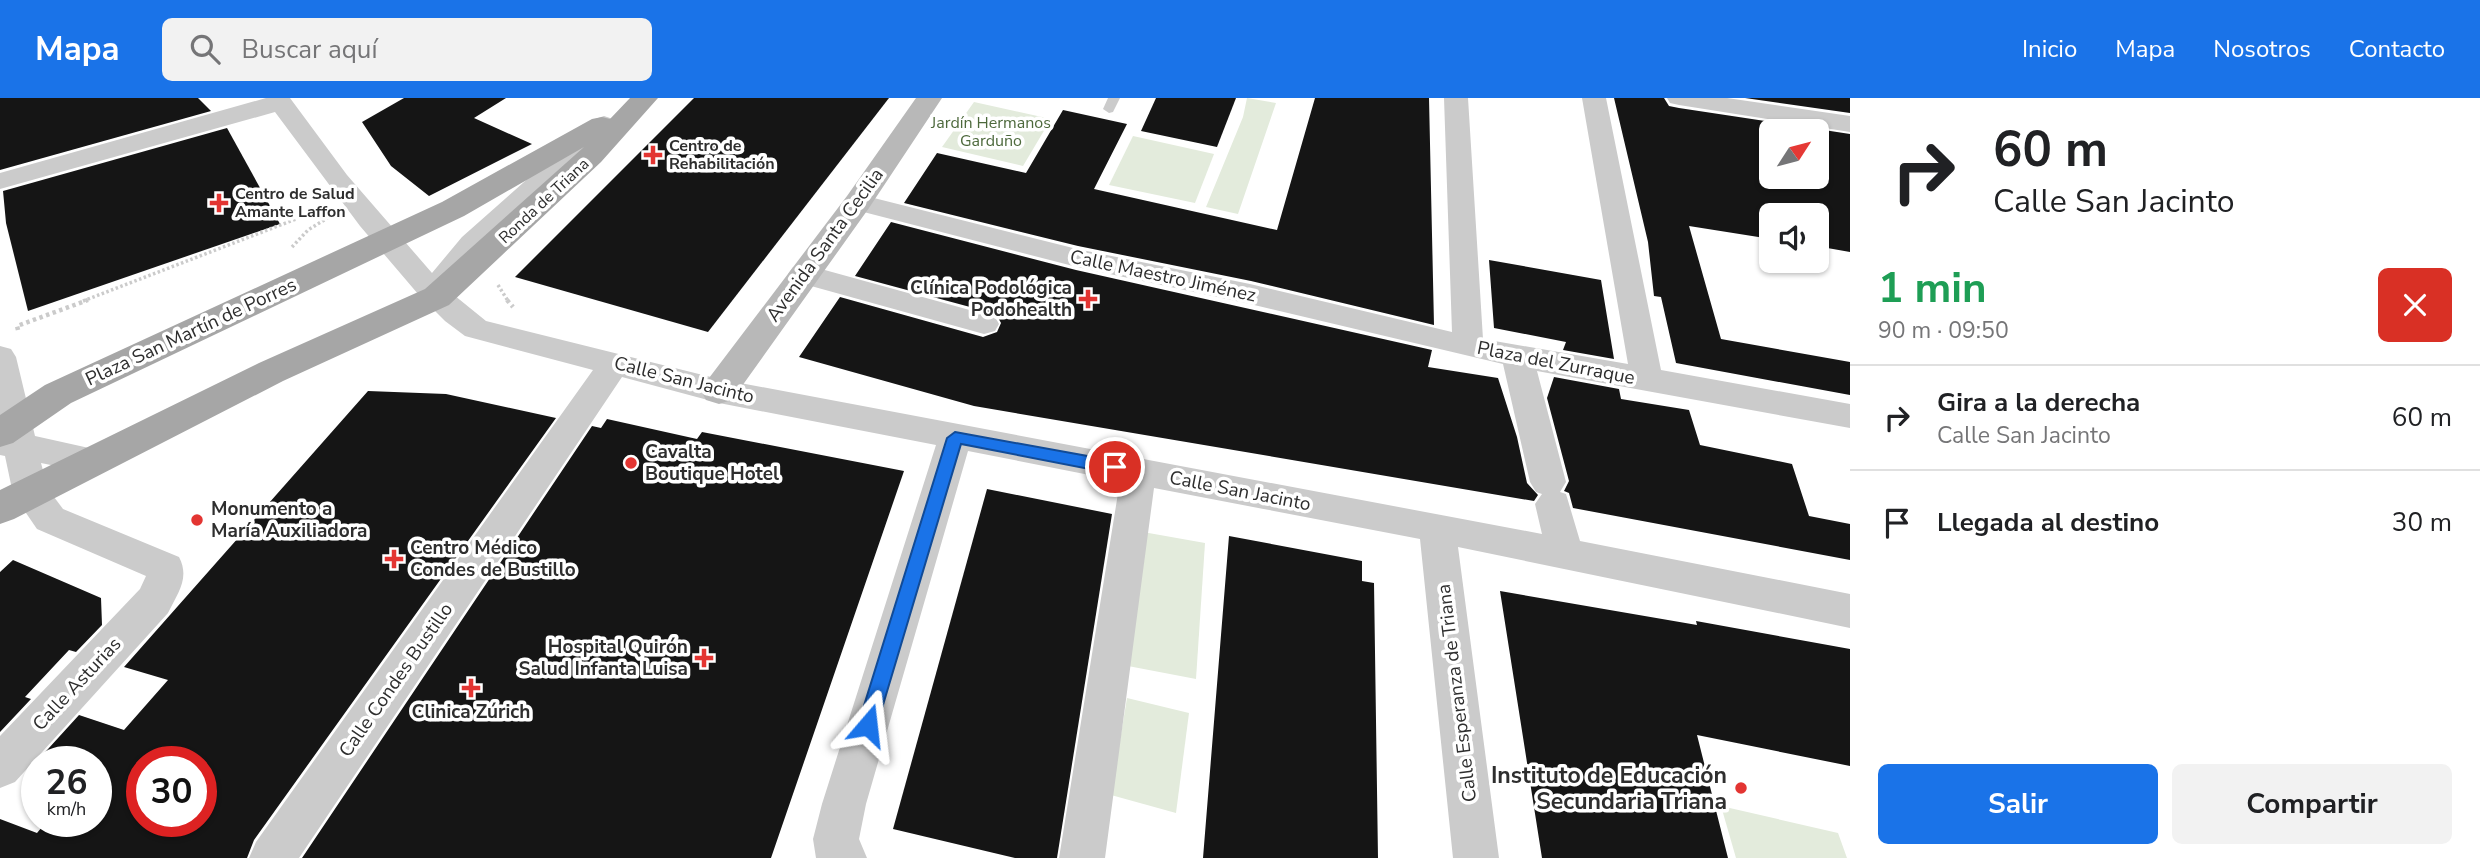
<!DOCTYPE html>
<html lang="es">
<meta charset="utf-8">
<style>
body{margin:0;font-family:"Nunito Sans",sans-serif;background:#f2f2f2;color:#202124;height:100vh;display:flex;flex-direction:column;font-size:26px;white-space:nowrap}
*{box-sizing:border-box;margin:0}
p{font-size:23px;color:#757577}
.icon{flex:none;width:38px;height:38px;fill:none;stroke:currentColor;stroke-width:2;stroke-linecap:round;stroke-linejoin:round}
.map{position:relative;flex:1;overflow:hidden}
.sheet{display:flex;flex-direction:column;background:#fff;width:630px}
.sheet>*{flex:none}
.top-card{background:#fff;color:#202124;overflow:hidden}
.needle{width:46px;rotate:54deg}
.fabs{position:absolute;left:1759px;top:21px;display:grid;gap:14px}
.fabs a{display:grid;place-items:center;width:70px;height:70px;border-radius:10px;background:#fff;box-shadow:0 2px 5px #0004;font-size:35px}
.speed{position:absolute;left:21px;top:648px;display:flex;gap:14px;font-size:35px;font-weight:700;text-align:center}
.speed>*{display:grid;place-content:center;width:91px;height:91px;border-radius:50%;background:#fff;box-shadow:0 2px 5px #0004;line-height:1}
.speed small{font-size:18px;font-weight:400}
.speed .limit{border:10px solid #d22;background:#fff;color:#111}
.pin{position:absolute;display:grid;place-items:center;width:60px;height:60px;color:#fff;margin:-30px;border:4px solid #fff;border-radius:50%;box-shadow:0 2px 7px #0007}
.me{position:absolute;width:77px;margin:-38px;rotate:17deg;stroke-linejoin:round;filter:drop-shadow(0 0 5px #0008)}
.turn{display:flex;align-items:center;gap:24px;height:147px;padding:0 28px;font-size:32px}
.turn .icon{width:91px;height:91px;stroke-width:2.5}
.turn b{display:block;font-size:49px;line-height:60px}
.round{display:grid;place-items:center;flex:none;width:74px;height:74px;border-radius:10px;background:#f2f2f2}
.summary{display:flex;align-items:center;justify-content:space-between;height:119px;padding:0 28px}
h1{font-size:42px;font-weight:700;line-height:52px;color:#1e9e55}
.action{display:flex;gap:14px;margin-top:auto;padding:14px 28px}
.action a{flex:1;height:80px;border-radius:10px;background:#1a73e8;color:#fff;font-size:28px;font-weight:700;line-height:80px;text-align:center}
.action a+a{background:#f2f2f2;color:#202124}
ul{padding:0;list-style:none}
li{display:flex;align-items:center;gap:21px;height:105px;padding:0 28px;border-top:2px solid #e0e0e0}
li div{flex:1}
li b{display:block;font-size:26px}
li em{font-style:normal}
header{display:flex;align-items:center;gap:42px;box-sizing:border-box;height:98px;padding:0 35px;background:#1a73e8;color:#fff}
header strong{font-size:33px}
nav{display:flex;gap:38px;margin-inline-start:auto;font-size:24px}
.search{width:490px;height:63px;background:#f2f2f2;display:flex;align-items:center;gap:18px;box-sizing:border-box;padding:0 24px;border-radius:10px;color:#757577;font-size:26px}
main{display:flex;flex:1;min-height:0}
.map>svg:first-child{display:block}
</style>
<header>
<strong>Mapa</strong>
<div class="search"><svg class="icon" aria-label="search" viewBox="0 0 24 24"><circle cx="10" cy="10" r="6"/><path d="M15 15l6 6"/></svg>Buscar aquí</div>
<nav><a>Inicio</a><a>Mapa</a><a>Nosotros</a><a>Contacto</a></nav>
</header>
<main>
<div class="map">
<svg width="1850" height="760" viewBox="0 0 1850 760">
<rect width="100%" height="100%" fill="#fff"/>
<!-- green -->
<g fill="#e3ebdc">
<path d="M1247 0 1276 5 1238 116 1206 109 1243 19Z"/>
<path d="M974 4 1051 21 1023 68 942 49Z"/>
<path d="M1133 38 1214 56 1195 105 1109 87Z"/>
<path d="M1143 434 1205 445 1196 581 1128 568Z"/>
<path d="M1127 600 1189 615 1176 715 1111 697Z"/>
<path d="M1721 708 1838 735 1847 760H1736Z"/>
</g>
<!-- building -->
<g fill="#151515" fill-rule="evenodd">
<path d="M0 0H198L211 13 0 72Z"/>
<path d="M404 0H506L474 20 532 46 429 98 391 68 362 24Z"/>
<path d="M694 0H889L708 234 515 179Z"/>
<path d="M1156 0H1236L1217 49 1141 33Z"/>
<path d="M1315 0H1429L1434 227 1251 183 1078 148 904 105 937 55 1026 75 1063 12 1127 26 1094 91 1277 132Z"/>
<path d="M1614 0H1664L1669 8 1679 10 1850 36V154L1816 148V117H1771V141L1689 128 1721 241 1850 264V297L1676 265 1661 199 1654 198 1648 144ZM1771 33H1816V79H1771Z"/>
<path d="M1745 0H1850V15Z"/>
<path d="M227 30 280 126 28 213 6 125 3 93Z"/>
<path d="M891 124 1076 172 1432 252 1428 269 1498 280 1517 339 1527 385 1538 397 1534 403 974 308 799 259 840 199 983 239 997 234 1001 225 996 216 855 178Z"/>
<path d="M1489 162 1601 182 1614 261 1563 252 1566 244 1494 230Z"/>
<path d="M1554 279 1619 291 1621 301 1689 312 1700 347 1792 366 1809 418 1850 426V462L1573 410 1569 395 1564 393 1569 383 1547 300Z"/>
<path d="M368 293 446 296 556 320 254 742 247 760H0V721L37 735 47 723H96V663L38 662 79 617 124 632 168 582 124 569ZM142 663H201V723H142Z"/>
<path d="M607 321 697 341 702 334 904 373 771 760H302L592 328 601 330Z"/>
<path d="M987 391 1112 416 1057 760H1015L893 731Z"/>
<path d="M1229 438 1362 463V483L1374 485 1378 760H1203Z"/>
<path d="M13 462 101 500 102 527 76 554 69 552 25 599 31 601 0 634V474Z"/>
<path d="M1500 493 1697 527 1696 523 1850 551V668L1697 637 1728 760H1542Z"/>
</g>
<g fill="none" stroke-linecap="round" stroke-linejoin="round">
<!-- path-far1 -->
<g stroke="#cbcbcb" stroke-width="3.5" stroke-dasharray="2.5 2.5" stroke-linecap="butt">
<path d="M292 149 308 132 329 119"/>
<path d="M498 187 508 203"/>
<path d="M83 203 322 111"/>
</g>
<!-- path -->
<g stroke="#cbcbcb" stroke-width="4.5" stroke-dasharray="3.5 3.5" stroke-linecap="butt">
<path d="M507 202 513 209"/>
<path d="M18 232 17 228 88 202"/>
</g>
<!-- lane -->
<path fill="#cbcbcb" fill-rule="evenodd" d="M1108 0H1120L1113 14 1109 15 1103 11Z"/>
<!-- street -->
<g fill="#cbcbcb" fill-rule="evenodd">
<path d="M266 0H290L347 77 432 175 462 139 595 21 604 18 613 21 617 26 613 31 482 151 449 193 486 223 719 281 1542 436 1535 406 1542 396 1536 394 1530 384 1503 266 1250 206 1077 169 848 110 844 104 848 98 858 96 1077 151 1250 186 1452 234 1444 0H1468L1483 241 1628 266 1582 0H1606L1661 272 1850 306V330L1537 273 1566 384 1560 394 1566 396 1580 443 1850 496V530L1458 449 1499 760H1453L1420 441 1154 390 1105 760H1059L1120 383 968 353 866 706 859 741 867 760H816L813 741 822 706 936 347 719 305 622 279 299 760H249L256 744 593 272 465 238 445 223 418 196 360 128 275 14 0 91V75Z"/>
<path d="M1667 0H1727L1850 18V34L1679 7 1670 5Z"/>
<path d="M803 166 995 219 999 226 995 233 984 236 793 183 788 176 793 169Z"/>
<path d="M0 248 11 251 16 259 35 338 107 354 112 363 107 372 95 376 41 365 48 391 63 411 179 459C190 480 178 495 168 515L15 684 0 690V638L140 491 146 478 37 431 13 396 5 358 0 357Z"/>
</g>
<!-- secondary -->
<path fill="#b8b8b8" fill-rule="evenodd" d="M916 0H942L869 110 732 302 719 306 706 302 701 293 706 284 847 98Z"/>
<!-- primary -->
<path fill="#a6a6a6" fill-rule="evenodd" d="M630 0H658L601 64 449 207 283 283 14 421 0 426V392L259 265 425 191 584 49 464 118 71 305 13 345 0 349V317L45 287 442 104 592 21 602 19 610 21Z"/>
</g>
<!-- route -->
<path fill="#1a73e8" stroke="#114b97" stroke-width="2" d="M955 334 1115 363 1123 369 1115 376 961 346 877 627 875 633 868 636 861 633 858 627 947 340Z"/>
<!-- markers -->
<g fill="#e33532" stroke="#fff" stroke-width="2.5">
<path d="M649.5 46.5h7v7h7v7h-7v7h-7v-7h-7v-7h7z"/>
<path d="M215.5 94.5h7v7h7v7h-7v7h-7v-7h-7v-7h7z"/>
<path d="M1084.5 190.5h7v7h7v7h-7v7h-7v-7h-7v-7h7z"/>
<circle cx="631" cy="365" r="7"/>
<circle cx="197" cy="422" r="7"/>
<path d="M390.5 450.5h7v7h7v7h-7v7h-7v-7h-7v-7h7z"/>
<path d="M700.5 549.5h7v7h7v7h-7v7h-7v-7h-7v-7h7z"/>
<path d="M467.5 579.5h7v7h7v7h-7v7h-7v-7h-7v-7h7z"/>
<circle cx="1741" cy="690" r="7"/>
</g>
<g text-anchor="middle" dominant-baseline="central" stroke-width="7" stroke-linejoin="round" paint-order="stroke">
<!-- far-park labels -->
<g font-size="16" fill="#4d693c" stroke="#fff">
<text x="991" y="25">Jardín Hermanos<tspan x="991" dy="18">Garduño</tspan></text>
</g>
<!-- far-poi labels -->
<g font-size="16" font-weight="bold" fill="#2e2e2e" stroke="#fff" text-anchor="start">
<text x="669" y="48">Centro de<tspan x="669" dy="18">Rehabilitación</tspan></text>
<text x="235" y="96">Centro de Salud<tspan x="235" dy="18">Amante Laffon</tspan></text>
</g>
<!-- far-street labels -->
<g font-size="16" fill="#2e2e2e" stroke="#fff">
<text transform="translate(544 103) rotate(-43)">Ronda de Triana</text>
</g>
<!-- street labels -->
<g font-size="19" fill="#2e2e2e" stroke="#fff">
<text transform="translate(825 147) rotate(-54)">Avenida Santa Cecilia</text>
<text transform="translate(1163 178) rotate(12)">Calle Maestro Jiménez</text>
<text transform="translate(191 234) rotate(-25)">Plaza San Martín de Porres</text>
<text transform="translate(1556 265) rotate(11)">Plaza del Zurraque</text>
<text transform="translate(684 282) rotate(14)">Calle San Jacinto</text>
<text transform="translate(1240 393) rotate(11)">Calle San Jacinto</text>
<text transform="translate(396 582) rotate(-55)">Calle Condes Bustillo</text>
<text transform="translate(77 586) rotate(-47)">Calle Asturias</text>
<text transform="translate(1457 595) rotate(-97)">Calle Esperanza de Triana</text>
</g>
<!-- poi labels -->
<g font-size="19" font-weight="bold" fill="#2e2e2e" stroke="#fff" text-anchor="start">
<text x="1072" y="190" text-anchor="end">Clínica Podológica<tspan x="1072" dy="22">Podohealth</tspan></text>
<text x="645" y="354">Cavalta<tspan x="645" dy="22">Boutique Hotel</tspan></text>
<text x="211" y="411">Monumento a<tspan x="211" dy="22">María Auxiliadora</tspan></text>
<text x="410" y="450">Centro Médico<tspan x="410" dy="22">Condes de Bustillo</tspan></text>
<text x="688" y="549" text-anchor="end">Hospital Quirón<tspan x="688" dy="22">Salud Infanta Luisa</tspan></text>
<text x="471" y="614" text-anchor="middle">Clinica Zúrich</text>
</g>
<!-- near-poi labels -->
<g font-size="23" font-weight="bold" fill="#2e2e2e" stroke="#fff" text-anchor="end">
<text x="1727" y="677">Instituto de Educación<tspan x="1727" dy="26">Secundaria Triana</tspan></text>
</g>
</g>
</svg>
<div class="fabs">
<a><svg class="needle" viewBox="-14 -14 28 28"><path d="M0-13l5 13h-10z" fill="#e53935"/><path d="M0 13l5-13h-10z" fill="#757577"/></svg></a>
<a><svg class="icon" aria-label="sound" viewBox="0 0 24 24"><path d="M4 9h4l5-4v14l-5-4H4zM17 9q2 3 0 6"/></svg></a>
</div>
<div class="speed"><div>26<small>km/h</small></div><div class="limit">30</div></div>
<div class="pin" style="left:1115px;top:369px;background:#d93025"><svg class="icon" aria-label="arrive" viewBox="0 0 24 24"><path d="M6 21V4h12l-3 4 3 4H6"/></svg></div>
<svg class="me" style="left:868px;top:627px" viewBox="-20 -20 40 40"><path d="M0-17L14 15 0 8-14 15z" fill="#1a73e8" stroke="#fff" stroke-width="4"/></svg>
</div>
<section class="sheet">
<div class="top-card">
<div class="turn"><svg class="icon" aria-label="right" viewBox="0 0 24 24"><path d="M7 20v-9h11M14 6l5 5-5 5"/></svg><div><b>60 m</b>Calle San Jacinto</div></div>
</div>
<div class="summary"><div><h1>1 min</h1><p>90 m · 09:50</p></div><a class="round" style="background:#d93025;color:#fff"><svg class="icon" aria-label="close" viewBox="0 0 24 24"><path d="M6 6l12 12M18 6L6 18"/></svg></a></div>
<ul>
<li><svg class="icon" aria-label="right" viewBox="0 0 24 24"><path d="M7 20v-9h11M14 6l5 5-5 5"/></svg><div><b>Gira a la derecha</b><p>Calle San Jacinto</p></div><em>60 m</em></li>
<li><svg class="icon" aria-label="arrive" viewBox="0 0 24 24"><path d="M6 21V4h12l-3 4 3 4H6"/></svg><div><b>Llegada al destino</b></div><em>30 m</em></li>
</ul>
<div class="action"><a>Salir</a><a>Compartir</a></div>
</section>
</main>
